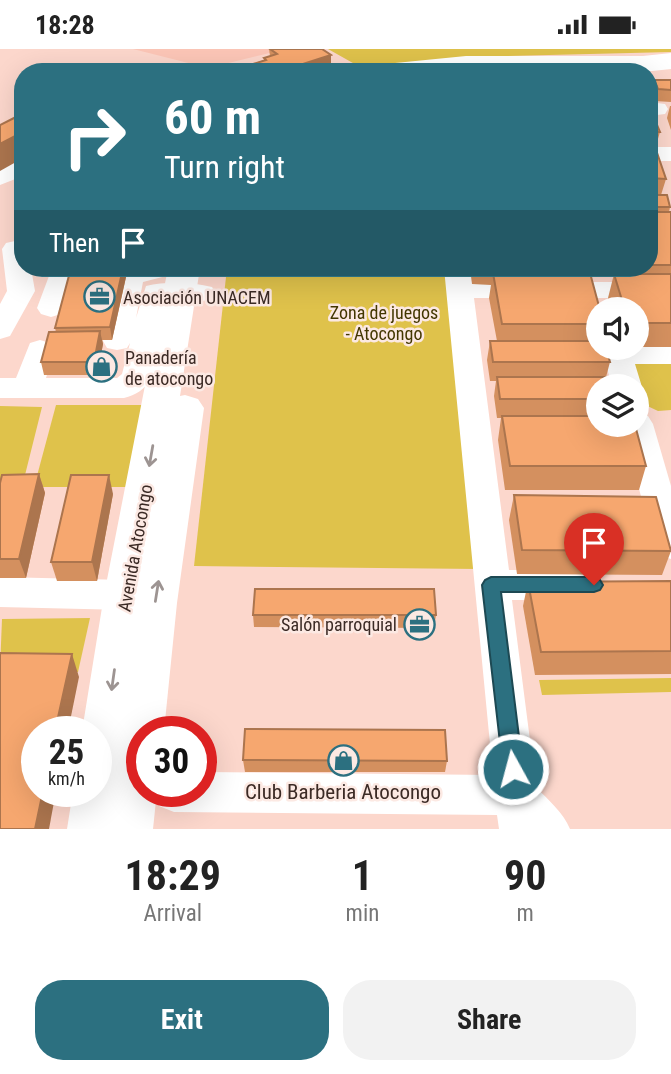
<!DOCTYPE html>
<meta charset="utf-8">
<style>
body{margin:0;font-family:"Roboto Condensed",sans-serif;background:#f2f2f2;color:#222;height:100vh;display:flex;flex-direction:column;font-size:26px;white-space:nowrap}
*{box-sizing:border-box;margin:0}
p{font-size:23px;color:#767676}
.icon{flex:none;width:38px;height:38px;fill:none;stroke:currentColor;stroke-width:2;stroke-linecap:round;stroke-linejoin:round}
.map{position:relative;height:780px;overflow:hidden}
.panel{display:flex;flex-direction:column;background:#fff;flex:1}
.panel>*{flex:none}
.guide{position:absolute;left:14px;top:14px;width:644px;height:214px;border-radius:28px;box-shadow:0 7px 28px #0002;background:#2c7080;color:#fff;overflow:hidden}
.fabs{position:absolute;left:586px;top:248px;display:grid;gap:14px}
.fabs a{display:grid;place-items:center;width:63px;height:63px;border-radius:50%;background:#fff;box-shadow:0 7px 28px #0002;font-size:35px}
.speed{position:absolute;left:21px;top:667px;display:flex;gap:14px;font-size:35px;font-weight:700;text-align:center}
.speed>*{display:grid;place-content:center;width:91px;height:91px;border-radius:50%;background:#fff;box-shadow:0 7px 28px #0002;line-height:1}
.speed small{font-size:18px;font-weight:400}
.speed .limit{border:10px solid #d22;background:#fff;color:#111}
.pin{position:absolute;display:grid;place-items:center;width:60px;height:60px;color:#fff;margin:-72px -30px;border-radius:50% 50% 50% 0;rotate:-45deg;box-shadow:0 0 7px #0007}
.pin .icon{rotate:45deg}
.me{position:absolute;width:77px;margin:-38px;rotate:353deg;stroke-linejoin:round;filter:drop-shadow(0 0 5px #0008)}
.turn{display:flex;align-items:center;gap:24px;height:147px;padding:0 35px;font-size:32px}
.turn .icon{width:91px;height:91px;stroke-width:2.5}
.turn b{display:block;font-size:49px;line-height:60px}
.then{display:flex;align-items:center;height:66px;padding:0 35px;background:#0003;gap:14px;font-size:26px}
.eta{display:flex;justify-content:space-evenly;align-items:center;height:119px;text-align:center}
.eta b{font-size:42px;font-weight:700;line-height:49px}
.action{display:flex;gap:14px;margin-top:auto;padding:14px 35px}
.action a{flex:1;height:80px;border-radius:28px;background:#2c7080;color:#fff;font-size:28px;font-weight:700;line-height:80px;text-align:center}
.action a+a{background:#f2f2f2;color:#222}
.status{display:flex;justify-content:space-between;align-items:center;height:49px;padding:0 35px;background:#fff;direction:ltr}
.status svg{height:19px;fill:currentColor}
.map>svg:first-child{display:block}
</style>
<div class="status"><b>18:28</b><svg viewBox="0 0 49 12"><path d="M0 12V9h3v3zM5 12V6h3v6zM10 12V3h3v9zM15 12V0h3v12zM26 1h20v11H26zM47 4h2v5h-2z"/></svg></div>
<div class="map">
<svg width="671" height="780" viewBox="0 0 671 780">
<rect width="100%" height="100%" fill="#fcd7cc"/>
<!-- built -->
<path fill="#fcc6b7" d="M133 0H286L208 19Z"/>
<!-- green -->
<g fill="#dfc24b">
<path d="M328 0H671V3L468 8 360 18Z"/>
<path d="M227 219H447L479 520 194 517Z"/>
<path d="M629 311 671 313V361L658 362 639 353Z"/>
<path d="M56 356H142L127 438H34Z"/>
<path d="M0 357 42 358 23 434H0Z"/>
<path d="M90 569 78 623 0 620 2 570Z"/>
<path d="M671 629V643L542 646 539 631Z"/>
</g>
<g fill="none" stroke-linecap="round" stroke-linejoin="round">
<!-- minor -->
<g fill="#fff" fill-rule="evenodd">
<path d="M649 53 665 55 668 60 665 65 649 67Z"/>
<rect x="649" y="98" width="22" height="14"/>
<path d="M23 110V127L0 136V120Z"/>
<path d="M15 192 23 194V219H31L35 242 10 287 0 290V255L7 242 2 200 6 194Z"/>
<path d="M52 219H78L61 265 51 268 41 265 37 259Z"/>
<path d="M135 219H178L174 225 143 233 136 269 146 237C166 232 192 233 212 238L216 244 212 250 202 252H168L151 330C144 341 136 346 124 349H0V329H16L30 294 40 291 50 294 54 301 46 329H117L122 325 130 294 127 299 117 301 107 299 103 292 118 228 122 222Z"/>
<path d="M444 219H470L472 233H671V249H474L509 521H570L583 526 588 536 583 546 570 551H512L536 738C549 752 563 763 570 780H499L497 766 174 763 159 757 154 742H201V723L493 726Z"/>
<path d="M671 295V315H635L642 338 637 345V338H612L606 315 567 316 557 313 552 306 557 299 567 296 637 299V296Z"/>
<path d="M637 364 648 367 653 375 671 437V510L659 506 654 496 622 376H637Z"/>
<path d="M0 528 126 531 139 536 144 546 139 556 126 561 0 558Z"/>
</g>
<!-- major -->
<g fill="#fff" fill-rule="evenodd">
<path d="M671 4V20L643 23H372L376 18 385 15 466 7H643Z"/>
<path d="M168 219H200L180 347 185 346 198 350 204 359 177 554 164 682H142V742H157L153 780H67L73 742H96V682H82L104 546Z"/>
</g>
</g>
<!-- wall -->
<g fill="#d4905f">
<path d="M269 0H322L331 6V23H228L264 11V9L270 7Z"/>
<path d="M654 31H671V53L655 52 651 42Z"/>
<path d="M649 57 660 83 655 100 666 130 661 146 670 158 669 163H671V298H637V261H612L608 249 614 225H628L626 219H649Z"/>
<path d="M670 57H671V81L667 69Z"/>
<path d="M128 219 112 291H102L103 295 97 326H44L41 313 56 283 55 279Z"/>
<path d="M470 219H554L553 224 598 261V299L610 313 606 328 598 338V376L646 417 639 441H505L498 391 501 369H497L494 347 496 332H490L487 311 490 292H497L489 249 491 236 472 235Z"/>
<path d="M39 425 45 444 26 529H0V434Z"/>
<path d="M113 445 97 532H57L51 513Z"/>
<path d="M514 446 671 502 662 526 517 525 509 471Z"/>
<path d="M671 532V625L535 626 523 557 528 533Z"/>
<path d="M253 566H436L434 579 254 578Z"/>
<path d="M243 711 447 712 445 723H245Z"/>
</g>
<!-- shaded-wall -->
<g fill="#ac754e">
<path d="M331 6V23H278Z"/>
<path d="M23 83V109L0 122V95Z"/>
<path d="M123 219H128L112 291 110 278Z"/>
<path d="M100 282 103 295 97 326 94 313Z"/>
<path d="M39 425 45 444 26 529 19 510Z"/>
<path d="M109 426 113 445 97 532 92 513Z"/>
<path d="M72 605 79 628 68 682H55Z"/>
<path d="M43 742H56L49 780H35Z"/>
</g>
<!-- building -->
<g fill="#f6a76f" stroke="#ac754e" stroke-width="2">
<path d="M270 0H322L331 6 278 23H228L266 11 264 9 277 5Z"/>
<path d="M654 31H671V41L658 40Z"/>
<path d="M649 57 660 83H649Z"/>
<path d="M14 69 23 74V83L0 95V76Z"/>
<path d="M649 95H654L666 130 649 129Z"/>
<path d="M649 146H667L670 158H649Z"/>
<rect x="649" y="163" width="22" height="53"/>
<path d="M71 219H123L110 278 55 279Z"/>
<path d="M493 224H590L600 261H598V275H502Z"/>
<path d="M614 225H671V274H637V261H625Z"/>
<path d="M100 282 94 313H41L49 283Z"/>
<path d="M490 292H598V299H606L610 313H493Z"/>
<path d="M497 328H613L616 338H598V350H500Z"/>
<path d="M502 367H598V376H635L646 417H510Z"/>
<path d="M39 425 19 510H0V434L2 426Z"/>
<path d="M71 426H109L92 513H51Z"/>
<path d="M514 446 656 448 671 502 522 501Z"/>
<path d="M671 532V602L541 603 528 533Z"/>
<path d="M255 540H434L436 566H253Z"/>
<path d="M0 604 72 605 55 682H37V742H43L35 780H0Z"/>
<path d="M245 680 445 681 447 712 243 711Z"/>
</g>
<!-- one-way arrows -->
<defs><path id="oneway-shaft" d="M-6 0H5M1.5-3L5.5 0L1.5 3" fill="none" stroke-width="1.6" stroke-linecap="round" stroke-linejoin="round" transform="scale(1.75)"/></defs>
<g stroke="#9d9492">
<use href="#oneway-shaft" transform="translate(151 407) rotate(100)"/>
<use href="#oneway-shaft" transform="translate(157 542) rotate(-81)"/>
<use href="#oneway-shaft" transform="translate(113 631) rotate(98)"/>
</g>
<!-- route -->
<path fill="#2c7080" stroke="#1d4953" stroke-width="2" d="M491 528H594L600 531 603 536 600 541 594 543H501L523 720 520 726 513 729 506 726 503 720 482 536 485 531Z"/>
<!-- icons -->
<defs>
<symbol id="office-ring" viewBox="-11 -11 22 22"><circle r="9.5" fill="#fce9e3" stroke="#2c7080" stroke-width="1.5"/><path d="M-6-3h4V-5.5h4V-3h4V5H-6ZM-1-4.5V-3h2v-1.5ZM-6 0V1H6V0Z" fill="#2c7080"/></symbol>
<symbol id="shop-ring" viewBox="-11 -11 22 22"><circle r="9.5" fill="#fce9e3" stroke="#2c7080" stroke-width="1.5"/><path d="M-5-2.5h2.3a2.7 3.5 0 0 1 5.4 0H5L5.5 6h-11ZM-1.5-2.5h3a1.5 2.3 0 0 0-3 0Z" fill="#2c7080"/></symbol>
</defs>
<g fill-rule="evenodd">
<use href="#office-ring" x="82" y="230" width="35" height="35"/>
<use href="#shop-ring" x="84" y="300" width="35" height="35"/>
<use href="#office-ring" x="402" y="558" width="35" height="35"/>
<use href="#shop-ring" x="326" y="694" width="35" height="35"/>
</g>
<g text-anchor="middle" dominant-baseline="central" stroke-width="5" stroke-linejoin="round" paint-order="stroke">
<!-- poi labels -->
<g font-size="18" fill="#3b2a25" stroke="#fce9e3" text-anchor="start">
<text x="123" y="248">Asociación UNACEM</text>
<text x="125" y="308">Panadería<tspan x="125" dy="21">de atocongo</tspan></text>
<text x="397" y="575" text-anchor="end">Salón parroquial</text>
</g>
<!-- park labels -->
<g font-size="18" fill="#433700" stroke="#fce9e3">
<text x="384" y="263">Zona de juegos<tspan x="384" dy="21">- Atocongo</tspan></text>
</g>
<!-- street labels -->
<g font-size="18" fill="#3b2a25" stroke="#fce9e3">
<text transform="translate(135 499) rotate(-80)">Avenida Atocongo</text>
</g>
<!-- near-poi labels -->
<g font-size="21" fill="#3b2a25" stroke="#fce9e3">
<text x="343" y="743">Club Barberia Atocongo</text>
</g>
</g>
</svg>
<div class="fabs">
<a><svg class="icon" aria-label="sound" viewBox="0 0 24 24"><path d="M4 9h4l5-4v14l-5-4H4zM17 9q2 3 0 6"/></svg></a>
<a><svg class="icon" aria-label="layers" viewBox="0 0 24 24"><path d="M12 4l9 5-9 5-9-5zM3 14l9 5 9-5"/></svg></a>
</div>
<div class="speed"><div>25<small>km/h</small></div><div class="limit">30</div></div>
<div class="pin" style="left:594px;top:536px;background:#d93025"><svg class="icon" aria-label="arrive" viewBox="0 0 24 24"><path d="M6 21V4h12l-3 4 3 4H6"/></svg></div>
<svg class="me" style="left:513px;top:720px" viewBox="-20 -20 40 40"><circle r="17" fill="#2c7080" stroke="#fff" stroke-width="3"/><path d="M0-11L8 9 0 5-8 9z" fill="#fff"/></svg>
<div class="guide">
<div class="turn"><svg class="icon" aria-label="right" viewBox="0 0 24 24"><path d="M7 20v-9h11M14 6l5 5-5 5"/></svg><div><b>60 m</b>Turn right</div></div>
<div class="then">Then<svg class="icon" aria-label="arrive" viewBox="0 0 24 24"><path d="M6 21V4h12l-3 4 3 4H6"/></svg></div>
</div>
</div>
<section class="panel">
<div class="eta">
<div><b>18:29</b><p>Arrival</p></div>
<div><b>1</b><p>min</p></div>
<div><b>90</b><p>m</p></div>
</div>
<div class="action"><a>Exit</a><a>Share</a></div>
</section>
